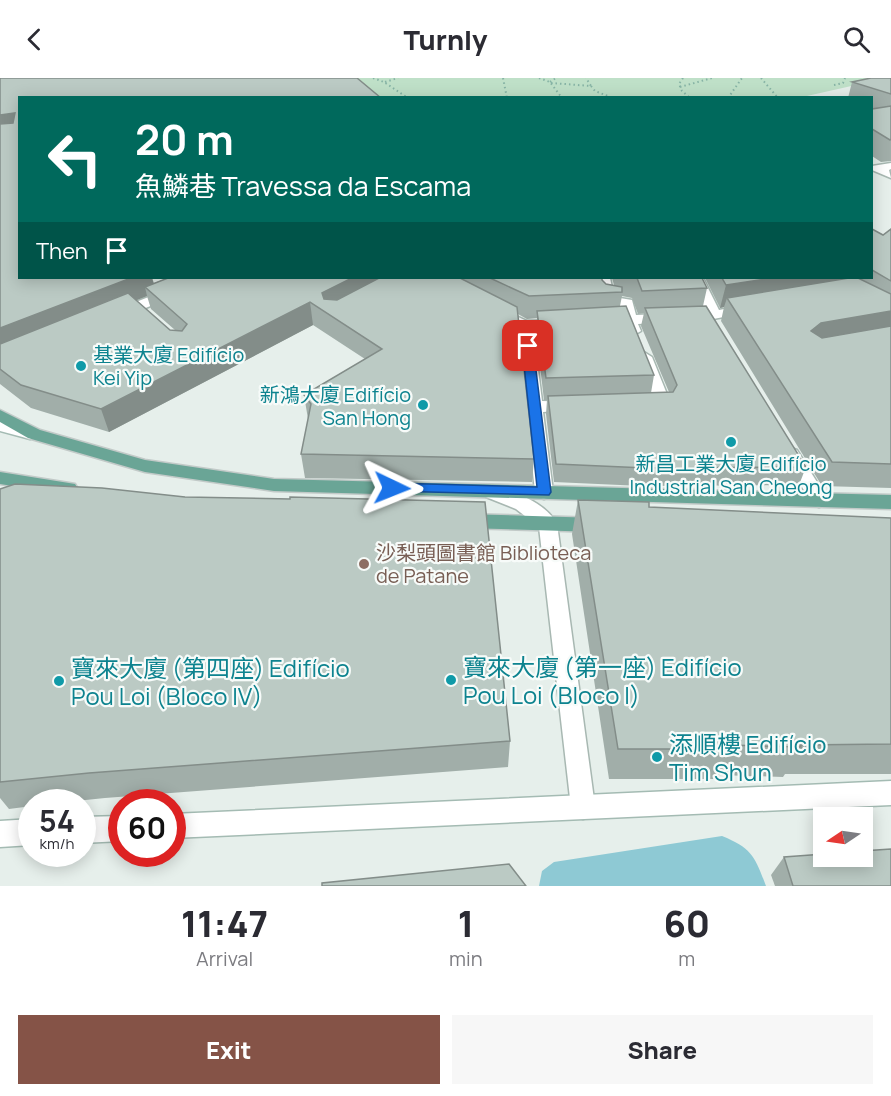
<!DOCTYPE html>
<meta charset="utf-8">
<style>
body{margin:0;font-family:Manrope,"Noto Sans SC",sans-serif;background:#f7f7f7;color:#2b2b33;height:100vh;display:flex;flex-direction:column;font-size:22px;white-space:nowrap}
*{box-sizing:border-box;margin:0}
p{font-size:20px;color:#7c7c81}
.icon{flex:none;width:33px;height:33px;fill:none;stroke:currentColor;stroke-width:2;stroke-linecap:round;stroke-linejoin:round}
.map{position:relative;height:808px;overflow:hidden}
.details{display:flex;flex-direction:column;background:#fff;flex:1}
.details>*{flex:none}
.banner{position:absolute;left:18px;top:18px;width:855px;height:183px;border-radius:0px;box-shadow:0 3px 15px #0003;background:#00695c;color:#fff;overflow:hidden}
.needle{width:39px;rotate:257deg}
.fabs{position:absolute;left:813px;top:729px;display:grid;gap:12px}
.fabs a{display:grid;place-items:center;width:60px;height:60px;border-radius:0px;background:#fff;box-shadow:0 3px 15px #0003;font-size:30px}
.speed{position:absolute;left:18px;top:711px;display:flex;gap:12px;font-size:30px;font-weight:700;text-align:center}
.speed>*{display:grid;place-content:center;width:78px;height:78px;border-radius:50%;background:#fff;box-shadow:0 3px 15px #0003;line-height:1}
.speed small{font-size:15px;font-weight:400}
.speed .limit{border:9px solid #d22;background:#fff;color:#111}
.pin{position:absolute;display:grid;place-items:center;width:51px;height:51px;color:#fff;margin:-26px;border-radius:12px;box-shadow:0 3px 9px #0006}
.me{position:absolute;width:66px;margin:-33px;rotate:92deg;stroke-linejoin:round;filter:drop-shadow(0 0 4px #0008)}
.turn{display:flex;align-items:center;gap:21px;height:126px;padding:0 18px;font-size:27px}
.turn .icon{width:78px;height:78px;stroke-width:2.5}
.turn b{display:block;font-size:42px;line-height:51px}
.then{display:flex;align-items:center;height:57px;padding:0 18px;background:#0003;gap:12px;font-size:22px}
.eta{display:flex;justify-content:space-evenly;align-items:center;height:102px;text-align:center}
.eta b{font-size:36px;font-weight:800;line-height:42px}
.primary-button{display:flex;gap:12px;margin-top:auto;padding:12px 18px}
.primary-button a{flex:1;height:69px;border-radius:0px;background:#855347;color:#fff;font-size:24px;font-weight:800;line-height:69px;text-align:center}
.primary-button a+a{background:#f7f7f7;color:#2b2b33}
header{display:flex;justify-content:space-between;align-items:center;height:78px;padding:0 18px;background:#fff;font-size:27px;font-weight:800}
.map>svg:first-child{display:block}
</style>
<header><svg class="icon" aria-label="back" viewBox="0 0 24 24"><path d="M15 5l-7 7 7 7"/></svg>Turnly<svg class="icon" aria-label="search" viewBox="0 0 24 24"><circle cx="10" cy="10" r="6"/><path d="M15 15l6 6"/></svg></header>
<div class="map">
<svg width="891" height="808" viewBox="0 0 891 808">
<rect width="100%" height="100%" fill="#e6efeb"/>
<!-- green -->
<path fill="#bfe0c8" d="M350 0H887L798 20H374Z"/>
<!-- water -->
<path fill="#8ec9d4" d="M722 758C752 770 755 779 766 808H539L542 793 554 784Z"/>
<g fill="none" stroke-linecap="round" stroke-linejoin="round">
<defs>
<g id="street">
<path d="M891 85V91L889 92 891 100 872 92V88Z"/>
<path d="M197 200H215L213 203 123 239 118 240 111 236 113 233Z"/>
<path d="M596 200H610L614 219 632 222 636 237 705 234 689 200H703L719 232 745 227 752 231 750 234 708 242 638 246 641 253 634 257 629 256 624 247H609L602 243 604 240 621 238 620 229 603 226Z"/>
<path d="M498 230 527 243 560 242 567 246 560 250 533 252 542 323 575 324 577 328 575 332 543 334 553 414 550 419 544 421 538 419 535 414 518 250 493 237 491 234 493 231Z"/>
<path d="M644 274 652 279 671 326 669 330H644L642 326 644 322 653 321 636 279Z"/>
<path d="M791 370 797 372 825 417 828 422 825 427 819 429 813 427 782 376 785 372Z"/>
<path d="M492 407C515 414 545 424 557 446L595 729 592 738 583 741 574 738 571 729 539 449 516 431 486 419 483 414 486 409Z"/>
</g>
<g id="secondary">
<path d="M0 341 36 351 38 355 36 359 30 361 0 353Z"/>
<path d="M891 703V727L172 760V736Z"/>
<path d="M122 738V763L82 765V739Z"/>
<path d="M32 741V767L0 769V743Z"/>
</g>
<g id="primary">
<path d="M0 332 40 352 145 382 274 401 891 417V431L274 413 145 394 28 360 0 344Z"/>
<path d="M0 394 69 405 75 406 78 411 75 416 69 417 0 406Z"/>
<path d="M464 436 598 440 605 442 607 447 605 452 598 454 464 450 457 448 455 443 457 438Z"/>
</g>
</defs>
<!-- street casing -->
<use href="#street" stroke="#a8b8b2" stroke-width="3"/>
<!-- secondary casing -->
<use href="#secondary" stroke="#a4bbb3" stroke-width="3"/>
<!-- primary casing -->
<use href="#primary" stroke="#c2cac8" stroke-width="3"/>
<!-- path -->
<g stroke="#86b3a5" stroke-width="2" stroke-dasharray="1.5 3" stroke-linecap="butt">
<path d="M373 0 384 4 408 20"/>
<path d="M503 0 507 20"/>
<path d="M539 0 550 4 562 20"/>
<path d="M683 0 679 6 682 13 690 20"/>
<path d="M761 0 778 20"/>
<path d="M385 4 398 0"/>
<path d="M550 4 556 0"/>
<path d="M551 5 591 8 586 0"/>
<path d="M834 7 843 5 845 0"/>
<path d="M591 8 595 13 613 20"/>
<path d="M680 9 712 0"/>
<path d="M728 20 742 0"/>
</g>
<!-- street -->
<use href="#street" fill="#fff" fill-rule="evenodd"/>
<!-- secondary -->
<use href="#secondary" fill="#fff" fill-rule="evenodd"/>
<!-- primary -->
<use href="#primary" fill="#6aa596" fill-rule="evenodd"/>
</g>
<!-- wall -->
<g fill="#a1aea9" fill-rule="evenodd">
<path d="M0 0 20 20 152 200 154 205 165 201 164 200H602V202L606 206 614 207 612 200H702L707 210 703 228 806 389 799 407 642 408 554 404 546 336 547 322H544L536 254 537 240 527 241 518 236 534 381 532 404 305 400 301 376 308 341 304 317 365 281 313 247 109 354 31 330 0 306ZM147 218 151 231 175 252H170L136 222ZM622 218 632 220 638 236 644 235 641 248 669 314 651 315 654 297 620 228Z"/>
<path d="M891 0V83L881 84 872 78V20H848L852 4Z"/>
<path d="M872 151 883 157 891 151V410L822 408 721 243 724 229 720 230 705 200H872Z"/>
<path d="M0 411 510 663 508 689 105 720 66 724H32V728L9 731 0 720Z"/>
<path d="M578 422 649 429 891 440V696H785L783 699 717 697 716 701H609L572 456Z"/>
<path d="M784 779 891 808H775L771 797Z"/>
</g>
<!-- shaded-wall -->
<g fill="#838d89">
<path d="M15 35 20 49 0 57V37Z"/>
<path d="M131 200H152L156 214 145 209 147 218 0 277V250Z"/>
<path d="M352 200H395L328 236 322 215Z"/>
<path d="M773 200H854L727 220 724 229 720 230 726 207Z"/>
<path d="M310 224 313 247 109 354 101 331Z"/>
<path d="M891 233V253L813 268 811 253 821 245Z"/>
</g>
<!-- building -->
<g fill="#bbcac4" stroke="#838d89" stroke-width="1.5">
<path d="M0 0H357L381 20H20V200H131L0 250V46L13 45 15 35 0 37Z"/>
<path d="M871 0H891V16L852 4Z"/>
<path d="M891 28V61L890 62 872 51V31Z"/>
<path d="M872 151 883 157 891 151V203L872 192Z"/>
<path d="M168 200H352L322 215 324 221 337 222 379 200H460L517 229 534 381 301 376 311 326 304 317 382 271 310 224 101 331 21 307 0 291V266L128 215 170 252 182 253 187 246 145 209Z"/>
<path d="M490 200H602V202L606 206 622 209V214L529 218Z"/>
<path d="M637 200H702L707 210 642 213Z"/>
<path d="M722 200H773L726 207Z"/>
<path d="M849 200H858L891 216V233L821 245 811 253 822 260 891 248V386L832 384 727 220Z"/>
<path d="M626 228 654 297 546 300 537 233Z"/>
<path d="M706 228 806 389 646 390 556 386 548 318 673 314 677 307 645 230Z"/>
<path d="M15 406 102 410 185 419 290 421V419L485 424 510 663 89 695 0 704V411Z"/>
<path d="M578 422 649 424V429L891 440V666L800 667 801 669 729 667 730 671H618Z"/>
<path d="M891 771V808H793L784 779 824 776V778H862V773Z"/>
<path d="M509 786 526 808H322V805Z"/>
</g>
<!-- route -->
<path fill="#1a73e8" stroke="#114b97" stroke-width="1.5" d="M528 265 533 268 551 414 549 417 388 413 386 410 388 406 392 405 537 409 522 268Z"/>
<!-- markers -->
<g fill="#0f9aa8" stroke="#f7fbf9" stroke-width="2">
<circle cx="81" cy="288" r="6"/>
<circle cx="423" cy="327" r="6"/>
<circle cx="731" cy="364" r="6"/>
<circle cx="451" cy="602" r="6"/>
<circle cx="59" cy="603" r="6"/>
<circle cx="657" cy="679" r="6"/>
</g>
<circle fill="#8d6e63" stroke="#f7fbf9" stroke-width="2" cx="364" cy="486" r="6"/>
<g text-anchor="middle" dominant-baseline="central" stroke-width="4.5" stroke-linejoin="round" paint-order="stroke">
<!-- culture labels -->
<g font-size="20" fill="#0d838f" stroke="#f7fbf9" text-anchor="start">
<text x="93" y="276">基業大廈 Edifício<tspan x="93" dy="23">Kei Yip</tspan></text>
<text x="411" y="316" text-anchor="end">新鴻大廈 Edifício<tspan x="411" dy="23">San Hong</tspan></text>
<text x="731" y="385" text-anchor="middle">新昌工業大廈 Edifício<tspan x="731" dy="23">Industrial San Cheong</tspan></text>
</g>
<!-- education labels -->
<g font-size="20" fill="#785e54" stroke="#f7fbf9" text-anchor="start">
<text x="376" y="474">沙梨頭圖書館 Biblioteca<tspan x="376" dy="23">de Patane</tspan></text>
</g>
<!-- near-culture labels -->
<g font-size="24" fill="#0d838f" stroke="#f7fbf9" text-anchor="start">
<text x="463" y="588">寶來大廈 (第一座) Edifício<tspan x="463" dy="28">Pou Loi (Bloco I)</tspan></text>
<text x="71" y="589">寶來大廈 (第四座) Edifício<tspan x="71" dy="28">Pou Loi (Bloco IV)</tspan></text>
<text x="669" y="665">添順樓 Edifício<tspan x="669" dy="28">Tim Shun</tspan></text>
</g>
</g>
</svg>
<div class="fabs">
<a><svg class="needle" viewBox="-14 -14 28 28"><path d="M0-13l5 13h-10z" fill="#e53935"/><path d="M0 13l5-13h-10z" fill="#7c7c81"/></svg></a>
</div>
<div class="speed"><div>54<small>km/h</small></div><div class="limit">60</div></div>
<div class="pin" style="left:528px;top:268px;background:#d93025"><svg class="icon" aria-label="arrive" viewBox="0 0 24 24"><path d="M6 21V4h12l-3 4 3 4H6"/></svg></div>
<svg class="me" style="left:392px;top:410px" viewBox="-20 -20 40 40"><path d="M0-17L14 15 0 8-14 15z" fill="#1a73e8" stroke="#fff" stroke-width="4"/></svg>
<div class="banner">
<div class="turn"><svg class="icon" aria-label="left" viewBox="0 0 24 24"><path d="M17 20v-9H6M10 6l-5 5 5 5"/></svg><div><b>20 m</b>魚鱗巷 Travessa da Escama</div></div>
<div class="then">Then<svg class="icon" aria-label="arrive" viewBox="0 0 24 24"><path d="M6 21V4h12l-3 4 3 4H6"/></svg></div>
</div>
</div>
<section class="details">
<div class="eta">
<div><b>11:47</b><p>Arrival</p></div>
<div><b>1</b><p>min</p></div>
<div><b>60</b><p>m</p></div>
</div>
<div class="primary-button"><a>Exit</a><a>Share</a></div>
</section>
